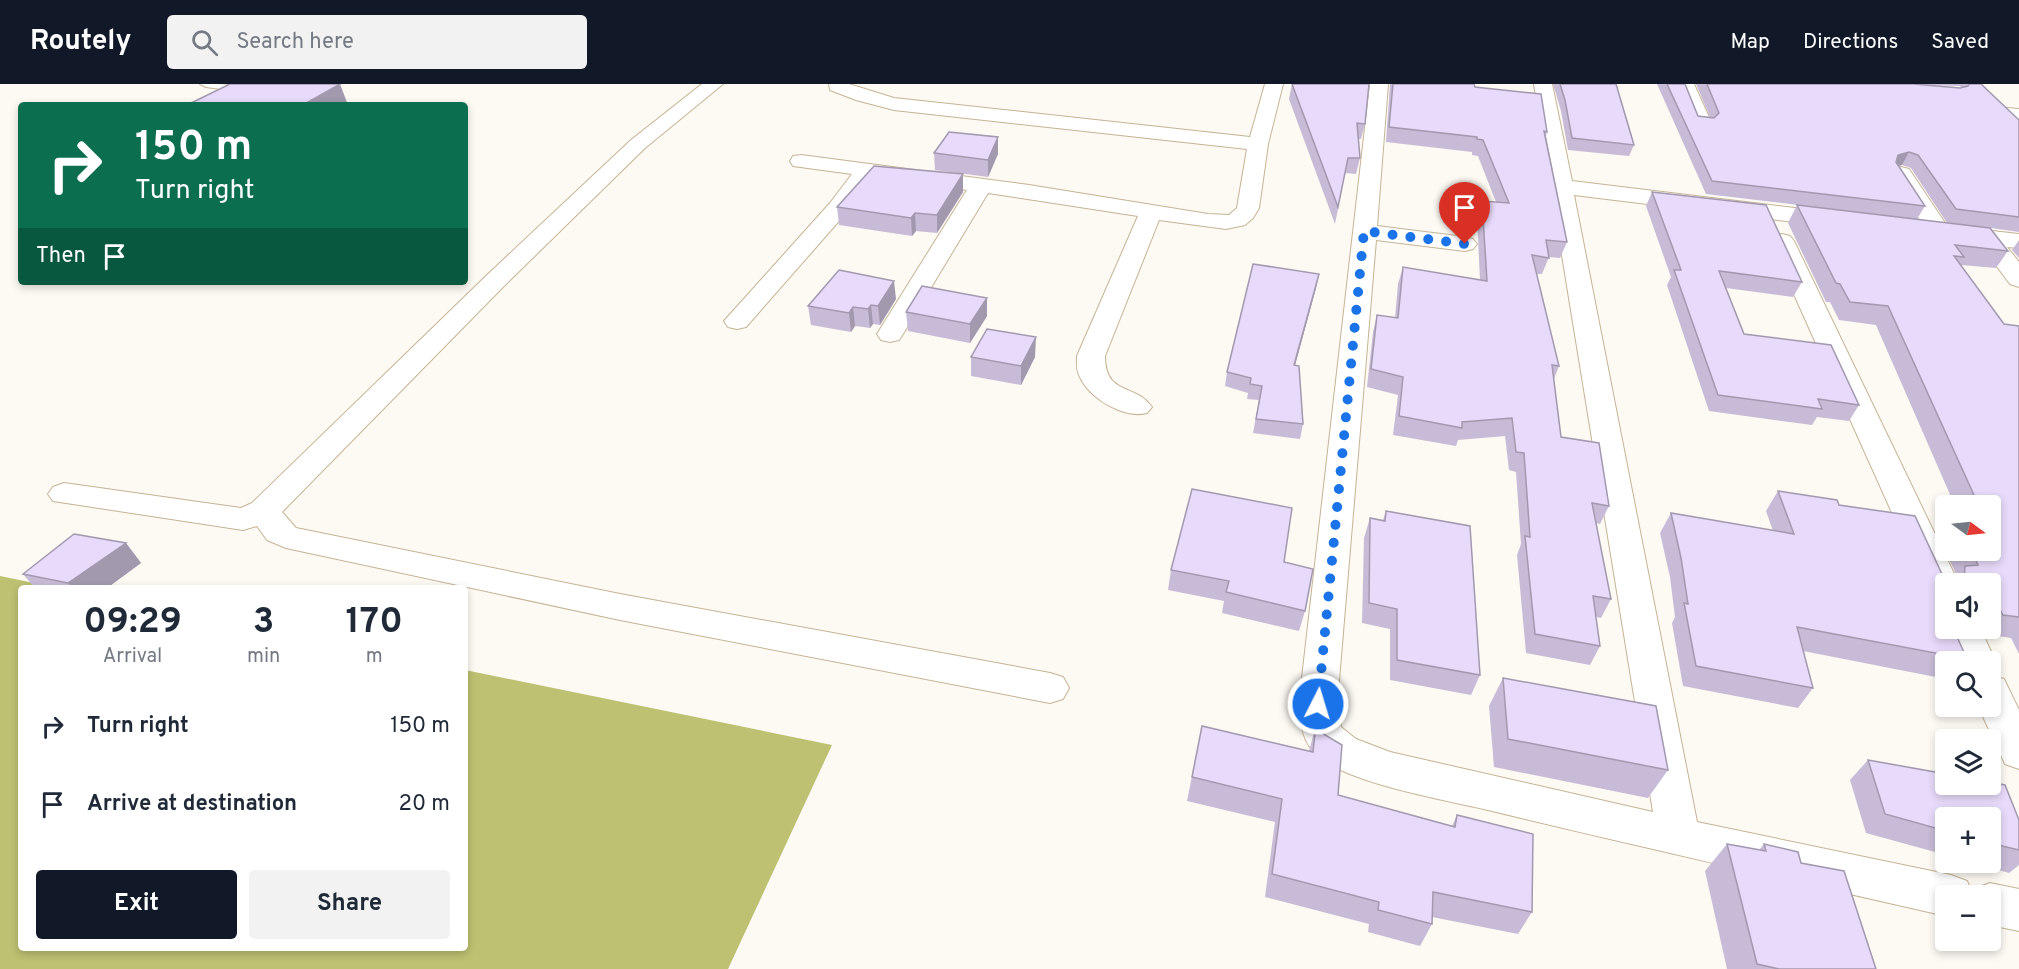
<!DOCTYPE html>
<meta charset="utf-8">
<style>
body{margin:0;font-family:Overpass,sans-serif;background:#f2f2f3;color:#1f2937;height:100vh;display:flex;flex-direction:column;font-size:22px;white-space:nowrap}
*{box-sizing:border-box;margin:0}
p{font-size:20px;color:#747a83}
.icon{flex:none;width:33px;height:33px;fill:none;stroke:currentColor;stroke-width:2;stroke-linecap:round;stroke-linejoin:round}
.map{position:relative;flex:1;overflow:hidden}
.drawer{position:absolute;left:18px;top:501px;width:450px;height:366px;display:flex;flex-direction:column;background:#fff;border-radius:6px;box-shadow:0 3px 9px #0003}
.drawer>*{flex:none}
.guide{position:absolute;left:18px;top:18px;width:450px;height:183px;border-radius:6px;box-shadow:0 3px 9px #0003;background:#0b6e4f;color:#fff;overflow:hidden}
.needle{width:39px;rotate:105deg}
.tools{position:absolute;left:1935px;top:411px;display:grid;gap:12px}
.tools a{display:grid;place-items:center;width:66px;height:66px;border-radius:6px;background:#fff;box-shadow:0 3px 9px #0003;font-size:30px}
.pin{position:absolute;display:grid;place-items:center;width:51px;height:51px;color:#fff;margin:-62px -26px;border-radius:50% 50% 50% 0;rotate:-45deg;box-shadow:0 0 6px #0007}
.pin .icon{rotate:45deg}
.me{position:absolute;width:66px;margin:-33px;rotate:5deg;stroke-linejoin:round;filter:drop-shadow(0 0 4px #0008)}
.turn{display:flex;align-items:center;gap:21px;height:126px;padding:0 18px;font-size:27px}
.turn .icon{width:78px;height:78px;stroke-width:2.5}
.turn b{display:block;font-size:42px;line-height:51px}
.then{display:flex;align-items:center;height:57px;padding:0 18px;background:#0003;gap:12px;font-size:22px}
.eta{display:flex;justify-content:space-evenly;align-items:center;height:102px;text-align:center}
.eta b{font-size:36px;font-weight:700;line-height:42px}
.button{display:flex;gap:12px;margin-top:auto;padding:12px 18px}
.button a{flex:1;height:69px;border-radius:6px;background:#111827;color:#fff;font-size:24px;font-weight:700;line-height:69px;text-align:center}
.button a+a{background:#f2f2f3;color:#1f2937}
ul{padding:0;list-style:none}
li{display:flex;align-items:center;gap:18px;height:78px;padding:0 18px}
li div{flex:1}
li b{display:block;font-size:22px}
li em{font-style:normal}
header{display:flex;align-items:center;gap:36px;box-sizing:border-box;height:84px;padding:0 30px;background:#111827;color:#fff}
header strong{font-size:28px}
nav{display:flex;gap:33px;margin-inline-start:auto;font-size:21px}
.search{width:420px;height:54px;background:#f2f2f3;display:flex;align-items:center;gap:15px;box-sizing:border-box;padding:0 21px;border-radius:6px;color:#747a83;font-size:22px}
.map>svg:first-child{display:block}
</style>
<header>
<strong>Routely</strong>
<div class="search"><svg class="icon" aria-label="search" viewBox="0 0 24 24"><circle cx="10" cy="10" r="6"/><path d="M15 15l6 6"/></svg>Search here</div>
<nav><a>Map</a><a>Directions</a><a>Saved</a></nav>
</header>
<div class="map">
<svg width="2019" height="885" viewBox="0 0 2019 885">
<rect width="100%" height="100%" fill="#fdf9f3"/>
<!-- forest -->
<path fill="#bdc171" d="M0 492 58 504H21V864H465V586L832 661 728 885H0Z"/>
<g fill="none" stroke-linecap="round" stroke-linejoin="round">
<defs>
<path id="service" d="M200 0C217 0 243 0 257 6L251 9 206 3Z"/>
<g id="minor">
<path d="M702 0H723L645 64 504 202 282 428 296 444 620 510 1050 589 1063 593 1069 604 1063 615 1050 619 620 536 286 464 267 456 257 442 243 446 53 417 48 410 53 403 64 399 241 424 252 419 486 192 631 56Z"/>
<path d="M829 0H849L894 14 1250 53 1265 0H1283L1268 60 1259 124 1253 134 1245 141 1226 145 1159 136 1105 272C1105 312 1135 299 1152 323L1147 329C1124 335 1088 314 1079 291 1076 285 1077 279 1077 272L1138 132 988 109 903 250 899 256 890 258 881 256 877 250 967 106 872 93 846 129 746 243 737 245 728 243 724 237 830 119 852 90 793 82 790 77 793 72 801 71 1029 101 1208 130 1229 131 1237 124 1247 65 894 26 856 16 830 6Z"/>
<path d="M1370 0H1388L1377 142 1465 153 1473 155 1477 160 1473 165 1465 167 1376 156 1337 620 1341 643 1356 655 1390 668 1653 728 1534 0H1552L1572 97 1836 129 1844 131 1848 136 1844 141 1836 143 1574 111 1697 738 1951 791 1967 797 1972 809 1974 805 1990 799 2019 805V847L1990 841V812H1946V832C1793 797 1640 763 1488 726 1446 716 1351 700 1319 673 1303 660 1300 640 1299 620Z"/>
<path d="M1676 0H1694L1712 40 1709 44H1695Z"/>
<path d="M2007 24 2019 25V37L2000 34 1997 30 2000 26Z"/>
<path d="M1901 83 1909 85 1949 145 1956 143 2019 150V164L2007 163 2019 178V203L2010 200 1980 160 1956 157 1946 153 1939 155 1931 153 1890 90 1893 85Z"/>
<path d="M1782 150 1790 152 1794 157 1959 500H1946V522L1934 518 1928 509 1770 157 1774 152Z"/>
<path d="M1946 541V544H1980L1996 578 1990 588V578H1958L1944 544Z"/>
<path d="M1990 591 2004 595 2019 626V685L2005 680 1978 622H1990Z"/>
</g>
</defs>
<!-- service casing -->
<use href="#service" stroke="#c6b395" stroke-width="2"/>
<!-- minor casing -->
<use href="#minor" stroke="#c6b395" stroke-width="2"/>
<!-- service -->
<use href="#service" fill="#fff" fill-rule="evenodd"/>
<!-- minor -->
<use href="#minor" fill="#fff" fill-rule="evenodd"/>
</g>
<!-- wall -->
<g fill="#c8bbd7" fill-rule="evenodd">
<path d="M1292 0 1365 40 1361 55H1358L1360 74 1356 90 1345 89 1335 140 1289 15Z"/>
<path d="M1390 0H1474L1475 3 1547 48 1546 52 1567 158 1560 174 1549 173 1542 190H1536L1559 282 1554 295 1561 353 1609 422 1600 440 1596 439 1611 515 1601 534 1596 533 1600 562 1590 581 1526 569 1517 471 1521 460 1516 388 1509 386 1505 352 1458 356 1456 362 1393 351 1398 311 1367 303 1373 248 1377 231 1395 234 1398 200 1403 183 1480 196 1477 133 1482 117 1496 118 1478 72 1472 71V68L1386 58Z"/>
<path d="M1553 0H1616L1634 61 1629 72 1568 66 1561 27Z"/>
<path d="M1657 0H1685L1698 32 1710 33 1696 0H1981L2019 36V148L1991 144 2008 167 1996 184 1961 181 2004 240 2019 242V570L2011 554 1985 550 1982 544H1990V500H1951L1957 492 1940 456 1946 450V466H1990V422H1955L1876 241 1839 236 1830 218H1826L1788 139 1797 121 1865 129 1706 110ZM1925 1 1960 2 1962 4H1960ZM1902 81 1911 84 1947 139 1917 135 1925 122 1898 82Z"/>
<path d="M998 53V70L988 93 935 86 934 69Z"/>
<path d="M963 90V108L937 149 916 147 912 152 839 141 837 123Z"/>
<path d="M1652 108 1802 198 1793 213 1726 204 1744 250 1859 321 1849 337 1817 333 1812 341 1709 327 1667 201 1671 193 1646 122Z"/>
<path d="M2019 156V174L2012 166Z"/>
<path d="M1316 204 1295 281 1303 340 1300 355 1253 349 1259 316 1247 315 1248 309 1225 302 1227 288Z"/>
<path d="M896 215 880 241 873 240 870 244 855 242 851 248 811 241 808 222Z"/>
<path d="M906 228 987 232 970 259 908 247Z"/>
<path d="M971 273H1035L1021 301 971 292Z"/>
<path d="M1778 407 1839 421 1942 490 1946 500V544L1967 575 1965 578H1946V595L1803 567 1813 604 1798 624 1683 602 1672 539 1675 533 1670 493 1660 449 1671 429 1773 447 1766 427Z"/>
<path d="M1386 427 1480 591 1471 611 1390 596V545L1362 539 1364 454 1370 434 1383 436Z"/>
<path d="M126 459 141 479 107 504H35L23 490Z"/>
<path d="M1284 478 1305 527 1299 547 1222 529 1224 517 1168 506 1171 486Z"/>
<path d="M1503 594 1668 686 1648 714 1494 683 1489 622Z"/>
<path d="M1316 641 1338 711 1452 742 1457 731 1532 828 1518 850 1432 833V840L1420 862 1368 848 1369 840 1265 813 1275 738 1187 717 1202 642 1309 667Z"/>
<path d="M1868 676 2019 736V781L2009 789 1971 778H1990V734H1946V771L1866 749 1850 696Z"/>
<path d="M1727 760 1759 766 1764 760 1801 779 1876 885H1727L1705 787Z"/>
</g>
<!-- shaded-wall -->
<g fill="#a299af">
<path d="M340 0 348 21H303Z"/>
<path d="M998 53V70L988 93V76Z"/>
<path d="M1909 68 1902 81 1891 84 1898 71Z"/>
<path d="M963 90V108L937 149V131Z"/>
<path d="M915 129 916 147 912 152 911 134Z"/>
<path d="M1319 190 1316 204 1291 296 1294 281Z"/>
<path d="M894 197 896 215 880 241 878 222Z"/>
<path d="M987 214V232L970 259V240Z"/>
<path d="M871 221 873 240 870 244 868 225Z"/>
<path d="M853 223 855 242 851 248 849 229Z"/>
<path d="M1036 253 1035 273 1021 301V282Z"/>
<path d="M126 459 141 479 107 504H72L68 499Z"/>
</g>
<!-- building -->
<g fill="#e8dafa" stroke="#a299af" stroke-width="1.5">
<path d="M230 0H340L303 21H187Z"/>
<path d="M1292 0H1369L1365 40 1357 39 1360 74H1348L1338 123Z"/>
<path d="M1393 0H1474L1475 3 1541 10 1547 48 1544 47 1567 158 1546 156 1549 174 1532 171 1559 282 1552 281 1561 353 1599 359 1609 422 1592 419 1611 515 1593 512 1600 562 1535 550 1525 452 1530 453 1524 369 1516 368 1512 334 1462 338V344L1399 332 1403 293 1371 285 1377 231 1398 234 1403 183 1487 197 1482 117 1509 119 1483 56 1477 55V53L1389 43Z"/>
<path d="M1560 0H1616L1634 61 1572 54 1565 16Z"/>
<path d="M1667 0H1685L1698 32 1714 34 1719 29 1707 0H1913L1960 4 1968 2 1969 0H1981L2019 36V133L1956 125 1918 71 1909 68 1898 71 1896 78 1925 122 1712 97Z"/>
<path d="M949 48 998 53 988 76 934 69Z"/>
<path d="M874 82 963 90 937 131 915 129 911 134 837 123Z"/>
<path d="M1652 108 1766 121 1802 198 1719 187 1744 250 1831 261 1859 321 1818 315 1822 325 1718 311 1674 186H1681Z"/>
<path d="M1797 121 1990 144 2008 167 1955 161 1964 173 1954 172 2004 240 2019 242V533L2003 531 1998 522H1990V500H1964L1965 482 1978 481 1971 466H1990V422H1979L1888 222 1850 218 1840 200 1836 199Z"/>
<path d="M1253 180 1319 190 1294 281 1299 282 1303 340 1256 335 1262 302 1250 300 1251 294 1227 288Z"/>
<path d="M839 186 894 197 878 222 871 221 868 225 853 223 849 229 808 222Z"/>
<path d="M922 202 987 214 970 240 906 228Z"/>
<path d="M987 245 1036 253 1021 282 971 273Z"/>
<path d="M1192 405 1292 424 1284 478 1313 485 1305 527 1226 508 1229 497 1171 486Z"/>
<path d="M1778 407 1837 416 1839 421 1915 432 1942 490 1949 500H1946V522L1943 521 1946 528V544H1953L1967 575 1797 543 1813 604 1696 582 1684 519 1688 520 1681 474 1671 429 1794 450Z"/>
<path d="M1386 427 1470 442 1480 591 1397 576V525L1369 519 1370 434 1385 437Z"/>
<path d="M74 450 126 459 68 499 23 490Z"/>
<path d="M1503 594 1656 622 1668 686 1508 655Z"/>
<path d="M1316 641 1325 651 1342 661 1338 711 1455 743 1457 731 1533 750 1532 828 1433 808 1432 840 1378 826 1379 818 1272 790 1282 715 1192 693 1202 642 1313 668Z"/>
<path d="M1868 676 1946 690V700H1990V698L2005 701 2019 736V766L1990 759V734H1946V747L1885 730Z"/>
<path d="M1727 760 1766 767 1764 760 1798 768 1801 779 1844 787 1876 885H1779L1757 880Z"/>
</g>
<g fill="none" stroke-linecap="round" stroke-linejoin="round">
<!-- route -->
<path stroke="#1a73e8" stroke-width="10" stroke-dasharray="0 18" d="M1318 620 1364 147 1465 160"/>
</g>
</svg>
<div class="tools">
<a><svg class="needle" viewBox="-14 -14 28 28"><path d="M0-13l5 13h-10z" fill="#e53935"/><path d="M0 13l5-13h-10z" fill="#747a83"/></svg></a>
<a><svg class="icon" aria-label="sound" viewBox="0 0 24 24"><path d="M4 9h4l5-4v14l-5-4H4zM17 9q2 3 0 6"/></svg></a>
<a><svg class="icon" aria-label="search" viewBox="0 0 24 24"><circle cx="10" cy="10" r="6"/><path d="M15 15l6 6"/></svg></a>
<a><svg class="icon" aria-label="layers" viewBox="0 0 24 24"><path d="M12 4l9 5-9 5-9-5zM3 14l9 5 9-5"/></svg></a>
<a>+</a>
<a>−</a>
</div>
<div class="pin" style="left:1465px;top:160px;background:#d93025"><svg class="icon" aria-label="arrive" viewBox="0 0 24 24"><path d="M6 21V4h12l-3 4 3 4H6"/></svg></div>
<svg class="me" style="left:1318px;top:620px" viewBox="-20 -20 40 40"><circle r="17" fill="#1a73e8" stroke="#fff" stroke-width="3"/><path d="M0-11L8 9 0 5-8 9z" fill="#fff"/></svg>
<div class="guide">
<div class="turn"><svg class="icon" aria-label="right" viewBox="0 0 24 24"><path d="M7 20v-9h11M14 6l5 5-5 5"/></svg><div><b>150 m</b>Turn right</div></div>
<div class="then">Then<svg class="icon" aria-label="arrive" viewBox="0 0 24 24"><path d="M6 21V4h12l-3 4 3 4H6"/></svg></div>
</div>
<section class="drawer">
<div class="eta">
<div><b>09:29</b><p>Arrival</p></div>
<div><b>3</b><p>min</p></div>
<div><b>170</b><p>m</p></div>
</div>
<ul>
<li><svg class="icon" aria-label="right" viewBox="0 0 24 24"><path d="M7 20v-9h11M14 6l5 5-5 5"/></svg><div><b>Turn right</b></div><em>150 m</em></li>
<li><svg class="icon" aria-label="arrive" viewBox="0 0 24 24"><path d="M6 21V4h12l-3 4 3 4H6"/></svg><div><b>Arrive at destination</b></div><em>20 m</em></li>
</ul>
<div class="button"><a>Exit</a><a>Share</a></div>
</section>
</div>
